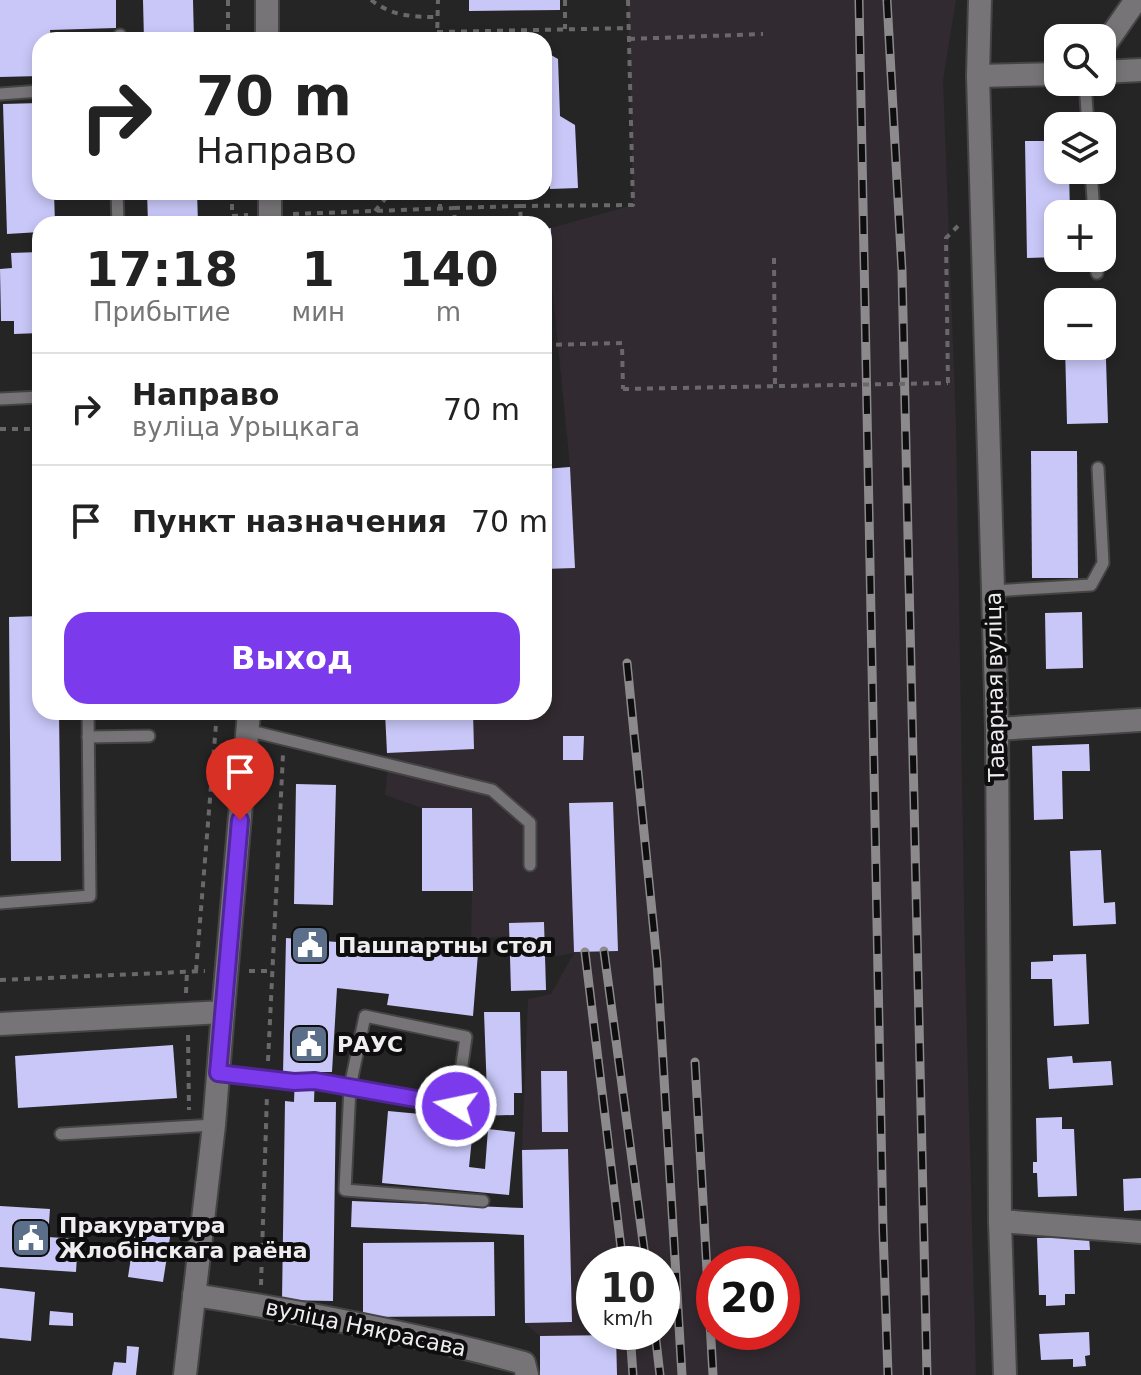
<!DOCTYPE html>
<html lang="ru">
<meta charset="utf-8">
<style>
body{margin:0;font-family:"DejaVu Sans",sans-serif;background:#f6f6f6;color:#222;height:100vh;display:flex;flex-direction:column;font-size:30px;white-space:nowrap}
*{box-sizing:border-box;margin:0}
p{font-size:26px;color:#767676}
.icon{flex:none;width:44px;height:44px;fill:none;stroke:currentColor;stroke-width:2;stroke-linecap:round;stroke-linejoin:round}
.map{position:relative;flex:1;overflow:hidden}
.sheet{position:absolute;left:32px;top:216px;width:520px;height:504px;display:flex;flex-direction:column;background:#fff;border-radius:24px;box-shadow:0 4px 12px #0003}
.sheet>*{flex:none}
.banner{position:absolute;left:32px;top:32px;width:520px;height:168px;border-radius:24px;box-shadow:0 4px 12px #0003;background:#fff;color:#222;overflow:hidden}
.buttons{position:absolute;left:1044px;top:24px;display:grid;gap:16px}
.buttons a{display:grid;place-items:center;width:72px;height:72px;border-radius:16px;background:#fff;box-shadow:0 4px 12px #0003;font-size:40px}
.speed{position:absolute;left:576px;top:1246px;display:flex;gap:16px;font-size:40px;font-weight:700;text-align:center}
.speed>*{display:grid;place-content:center;width:104px;height:104px;border-radius:50%;background:#fff;box-shadow:0 4px 12px #0003;line-height:1}
.speed small{font-size:20px;font-weight:400}
.speed .limit{border:12px solid #d22;background:#fff;color:#111}
.pin{position:absolute;display:grid;place-items:center;width:68px;height:68px;color:#fff;margin:-82px -34px;border-radius:50% 50% 50% 0;rotate:-45deg;box-shadow:0 0 8px #0007}
.pin .icon{rotate:45deg}
.me{position:absolute;width:88px;margin:-44px;rotate:280deg;stroke-linejoin:round;filter:drop-shadow(0 0 6px #0008)}
.turn{display:flex;align-items:center;gap:28px;height:168px;padding:0 32px;font-size:36px}
.turn .icon{width:104px;height:104px;stroke-width:2.5}
.turn b{display:block;font-size:56px;line-height:68px}
.eta{display:flex;justify-content:space-evenly;align-items:center;height:136px;text-align:center}
.eta b{font-size:48px;font-weight:800;line-height:56px}
.primary-button{display:flex;gap:16px;margin-top:auto;padding:16px 32px}
.primary-button a{flex:1;height:92px;border-radius:24px;background:#7c3aed;color:#fff;font-size:32px;font-weight:800;line-height:92px;text-align:center}
ul{padding:0;list-style:none}
li{display:flex;align-items:center;gap:24px;height:112px;padding:0 32px;border-top:2px solid #e0e0e0}
li div{flex:1}
li b{display:block;font-size:30px}
li em{font-style:normal}
.map>svg:first-child{display:block}
</style>
<div class="map">
<svg width="1141" height="1375" viewBox="0 0 1141 1375">
<rect width="100%" height="100%" fill="#262526"/>
<!-- built -->
<path fill="#312a30" fill-rule="evenodd" d="M628 0H956L943 80 956 424 965 963 976 1375H544L540 1336 525 1323 522 1150 528 999 551 994 574 953 545 958 546 990 511 991 509 936 471 939 472 891H422V808L385 795 388 766 385 712H544V469L570 467 552 284 551 228 633 205ZM594 1264H662V1332H594ZM714 1264H782V1332H714Z"/>
<!-- building -->
<g fill="#c8c7f8">
<path d="M0 0H116V28L50 30 51 40H40V76L0 77Z"/>
<path d="M143 0H193L194 40H144Z"/>
<path d="M469 0H560V10L469 11Z"/>
<path d="M544 51 558 59 560 116 575 125 578 188 550 189V167H544Z"/>
<path d="M40 103V192H54L55 224H40V232L7 234 3 104Z"/>
<path d="M1025 141H1058V170H1069L1070 214H1058V257L1027 258Z"/>
<path d="M147 192H197L198 224H148Z"/>
<path d="M551 228 552 284H544V229Z"/>
<path d="M40 252V333L14 334V321H1L0 269 12 268 11 253Z"/>
<path d="M1104 298V302H1069V299Z"/>
<path d="M1102 328H1105L1108 423 1067 424 1065 346H1102Z"/>
<path d="M1031 451H1077L1078 578H1032Z"/>
<path d="M570 467 575 568 544 569V469Z"/>
<path d="M1082 612 1083 668 1046 669 1045 613Z"/>
<path d="M40 616V712H59L61 861H11L9 617Z"/>
<path d="M385 712H473L474 749 387 753Z"/>
<path d="M563 736H584L583 760H563Z"/>
<path d="M1089 744 1090 771H1062L1063 819 1034 820 1032 746Z"/>
<path d="M296 784 336 785 333 905 294 904Z"/>
<path d="M613 802 618 951 574 952 569 803Z"/>
<path d="M422 808H472L473 891H422Z"/>
<path d="M1101 850 1104 903 1115 902 1116 924 1073 926 1070 851Z"/>
<path d="M544 922 546 990 511 991 509 923Z"/>
<path d="M286 938 478 953 473 1016 387 1005 389 994 337 988 332 1072H315L314 1102H336L333 1301 282 1300 285 1101 294 1102 295 1074H283Z"/>
<path d="M1086 954 1089 1024 1054 1026 1052 979H1031V962L1053 961V955Z"/>
<path d="M484 1012H520L522 1093H514V1115L477 1116V1094H487Z"/>
<path d="M173 1045 177 1098 18 1108 15 1056Z"/>
<path d="M1072 1056 1073 1063 1111 1061 1113 1085 1049 1089 1047 1058Z"/>
<path d="M541 1071H567L568 1132H542Z"/>
<path d="M388 1111 474 1119 469 1167 485 1169 488 1129 515 1132 509 1195 382 1183Z"/>
<path d="M1062 1117V1129H1074L1077 1196 1038 1197 1037 1173H1033V1162H1037L1036 1118Z"/>
<path d="M568 1149 572 1322 525 1323 524 1235 351 1227 352 1201 523 1208 522 1150Z"/>
<path d="M1141 1178V1210L1124 1211 1123 1179Z"/>
<path d="M0 1206 50 1209 48 1237 78 1239 76 1272 0 1267Z"/>
<path d="M135 1231 170 1237 163 1282 128 1277Z"/>
<path d="M1089 1237 1090 1250H1074L1075 1294H1065V1305L1046 1306V1295H1039L1037 1238Z"/>
<path d="M494 1242 495 1316 363 1317V1243Z"/>
<path d="M0 1288 35 1292 31 1341 0 1338Z"/>
<path d="M50 1311 73 1313V1326L49 1325Z"/>
<path d="M1089 1332 1090 1355 1085 1356 1086 1366 1073 1367V1359L1041 1360 1039 1334Z"/>
<path d="M616 1335 617 1375H540V1336Z"/>
<path d="M127 1346 139 1347 136 1375H112L114 1362 126 1363Z"/>
</g>
<g fill="none" stroke-linecap="round" stroke-linejoin="round">
<defs>
<g id="service">
<path d="M120 40V35"/>
<path d="M1085 82 1088 126"/>
<path d="M0 94 40 91"/>
<path d="M1091 170 1094 214"/>
<path d="M117 192 118 224"/>
<path d="M1096 258 1097 273"/>
<path d="M0 399 40 397"/>
<path d="M993 591 1091 585 1103 563 1098 468"/>
<path d="M247 730 492 790 530 823V865"/>
<path d="M88 737 149 736"/>
<path d="M0 903 90 896 88 712"/>
<path d="M218 1073 294 1082 315 1081 456 1106 466 1037 365 1016 350 1087 345 1190 483 1201"/>
<path d="M61 1134 214 1125"/>
</g>
<g id="minor">
<path d="M980 0 978 76 997 729 1000 1221 1005 1375"/>
<path d="M1102 49 1136 0"/>
<path d="M1102 72 1141 70"/>
<path d="M978 76 1058 74"/>
<path d="M997 729 1141 720"/>
<path d="M1000 1221 1141 1232"/>
<path d="M194 1295C305 1312 416 1334 524 1363L527 1375"/>
<path d="M185 1375 214 1125 223 1012"/>
</g>
<g id="secondary">
<path d="M267 0V40"/>
<path d="M270 192V224"/>
<path d="M0 1024 223 1012 249 712"/>
</g>
</defs>
<!-- service casing -->
<use href="#service" stroke="#454445" stroke-width="15"/>
<!-- minor casing -->
<use href="#minor" stroke="#454445" stroke-width="26"/>
<!-- secondary casing -->
<use href="#secondary" stroke="#454445" stroke-width="26"/>
<!-- path -->
<g stroke="#6a686a" stroke-width="4" stroke-dasharray="6 6" stroke-linecap="butt">
<path d="M228 0V40"/>
<path d="M371 0C392 16 412 17 438 17"/>
<path d="M565 0V29"/>
<path d="M437 32 629 28"/>
<path d="M629 39 763 34"/>
<path d="M437 40 438 0"/>
<path d="M232 192V224"/>
<path d="M440 192V209"/>
<path d="M520 206 633 205 628 0"/>
<path d="M454 208 520 206 521 224"/>
<path d="M375 211 391 192"/>
<path d="M293 214 454 208 455 224"/>
<path d="M232 216 248 215"/>
<path d="M774 258 775 385"/>
<path d="M544 345 622 343 623 389"/>
<path d="M948 383 946 238 958 226"/>
<path d="M0 429H40"/>
<path d="M196 971 217 712"/>
<path d="M249 971H271"/>
<path d="M0 980 205 971"/>
<path d="M186 993 187 971"/>
<path d="M188 1035 189 1110"/>
<path d="M268 1061 283 754"/>
<path d="M261 1285 267 1094"/>
</g>
<!-- service -->
<use href="#service" stroke="#767476" stroke-width="11"/>
<!-- minor -->
<use href="#minor" stroke="#767476" stroke-width="22"/>
<!-- secondary -->
<use href="#secondary" stroke="#767476" stroke-width="22"/>
<defs>
<g id="rail">
<path d="M859 0 883 1230 888 1375"/>
<path d="M887 0 902 271 927 1375"/>
<path d="M627 663 657 962 682 1375"/>
<path d="M604 951 646 1264"/>
<path d="M585 952 623 1264"/>
<path d="M695 1062 713 1375"/>
<path d="M630 1332 633 1375"/>
<path d="M655 1332 660 1375"/>
</g>
</defs>
<!-- rail casing -->
<use href="#rail" stroke="#8c8a8c" stroke-width="9"/>
<!-- rail -->
<use href="#rail" stroke="#0f0e0f" stroke-width="6" stroke-dasharray="18" stroke-linecap="butt"/>
<!-- path-bridge -->
<path stroke="#6a686a" stroke-width="4" stroke-dasharray="6 6" stroke-linecap="butt" d="M623 389 948 383"/>
</g>
<g fill="none" stroke-linecap="round" stroke-linejoin="round">
<defs>
<path id="route" d="M240 820 218 1073 294 1082 315 1081 456 1106"/>
</defs>
<!-- route casing -->
<use href="#route" stroke="#51269a" stroke-width="20"/>
<!-- route -->
<use href="#route" stroke="#7c3aed" stroke-width="14"/>
</g>
<!-- icons -->
<defs>
<symbol id="civic-square" viewBox="-11 -11 22 22"><rect x="-9" y="-9" width="18" height="18" rx="4" fill="#5c6f8a" stroke="#0f0e0f"/><path d="M-.6-6.5H3V-4.5H.6V-3L4-1V1h2V6H-6V1h2V-1L-.6-3ZM-1.2 2.5V6h2.4V2.5Z" fill="#fff"/></symbol>
</defs>
<g fill-rule="evenodd">
<use href="#civic-square" x="288" y="923" width="44" height="44"/>
<use href="#civic-square" x="287" y="1022" width="44" height="44"/>
<use href="#civic-square" x="9" y="1216" width="44" height="44"/>
</g>
<g text-anchor="middle" dominant-baseline="central" stroke-width="8" stroke-linejoin="round" paint-order="stroke">
<!-- street labels -->
<g font-size="22" fill="#efedef" stroke="#0f0e0f">
<text transform="translate(995 687) rotate(-91)">Таварная вуліца</text>
<text transform="translate(366 1328) rotate(12)">вуліца Някрасава</text>
</g>
<!-- poi labels -->
<g font-size="22" font-weight="bold" fill="#efedef" stroke="#0f0e0f" text-anchor="start">
<text x="338" y="945">Пашпартны стол</text>
<text x="337" y="1044">РАУС</text>
<text x="59" y="1225">Пракуратура<tspan x="59" dy="25">Жлобінскага раёна</tspan></text>
</g>
</g>
</svg>
<div class="buttons">
<a><svg class="icon" aria-label="search" viewBox="0 0 24 24"><circle cx="10" cy="10" r="6"/><path d="M15 15l6 6"/></svg></a>
<a><svg class="icon" aria-label="layers" viewBox="0 0 24 24"><path d="M12 4l9 5-9 5-9-5zM3 14l9 5 9-5"/></svg></a>
<a>+</a>
<a>−</a>
</div>
<div class="speed"><div>10<small>km/h</small></div><div class="limit">20</div></div>
<div class="pin" style="left:240px;top:820px;background:#d93025"><svg class="icon" aria-label="arrive" viewBox="0 0 24 24"><path d="M6 21V4h12l-3 4 3 4H6"/></svg></div>
<svg class="me" style="left:456px;top:1106px" viewBox="-20 -20 40 40"><circle r="17" fill="#7c3aed" stroke="#fff" stroke-width="3"/><path d="M0-11L8 9 0 5-8 9z" fill="#fff"/></svg>
<div class="banner">
<div class="turn"><svg class="icon" aria-label="right" viewBox="0 0 24 24"><path d="M7 20v-9h11M14 6l5 5-5 5"/></svg><div><b>70 m</b>Направо</div></div>
</div>
<section class="sheet">
<div class="eta">
<div><b>17:18</b><p>Прибытие</p></div>
<div><b>1</b><p>мин</p></div>
<div><b>140</b><p>m</p></div>
</div>
<ul>
<li><svg class="icon" aria-label="right" viewBox="0 0 24 24"><path d="M7 20v-9h11M14 6l5 5-5 5"/></svg><div><b>Направо</b><p>вуліца Урыцкага</p></div><em>70 m</em></li>
<li><svg class="icon" aria-label="arrive" viewBox="0 0 24 24"><path d="M6 21V4h12l-3 4 3 4H6"/></svg><div><b>Пункт назначения</b></div><em>70 m</em></li>
</ul>
<div class="primary-button"><a>Выход</a></div>
</section>
</div>
